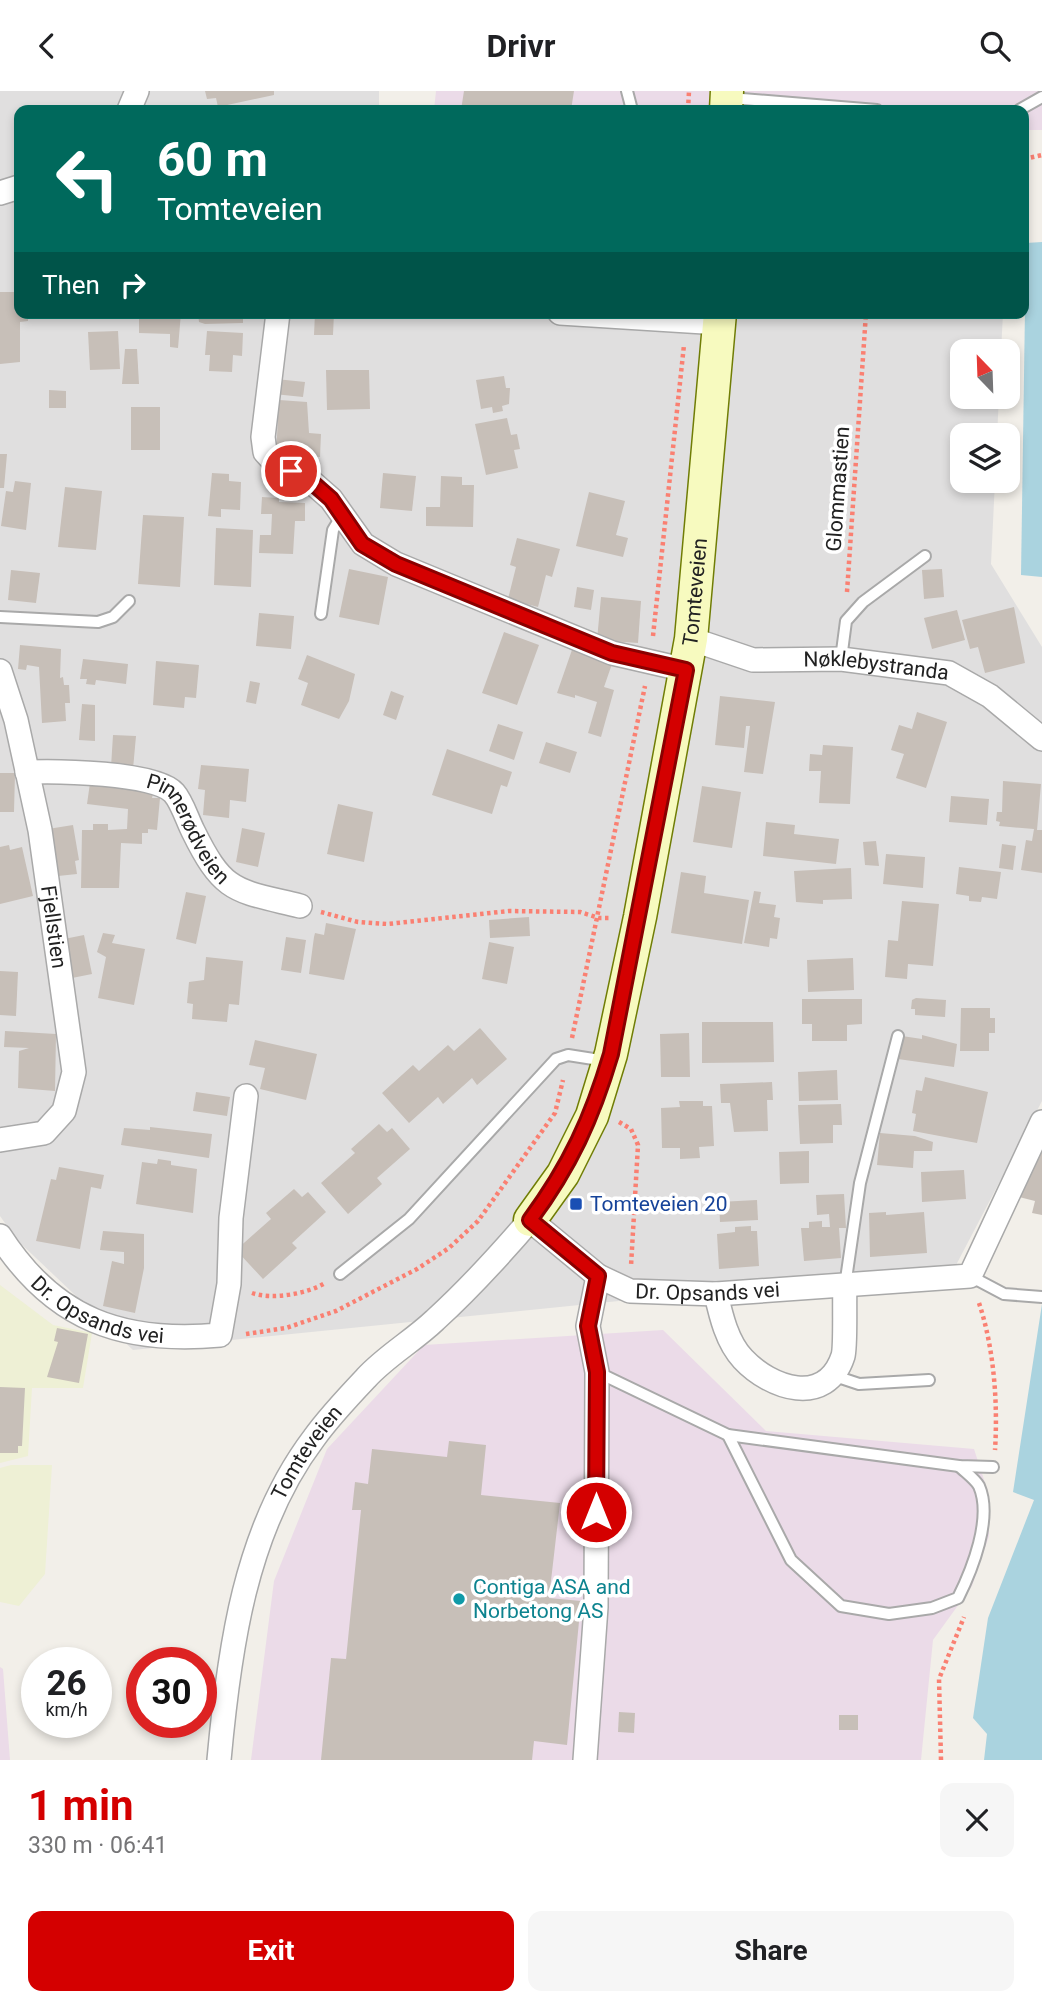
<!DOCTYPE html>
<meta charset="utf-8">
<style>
body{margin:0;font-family:Roboto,sans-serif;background:#f6f6f6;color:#202124;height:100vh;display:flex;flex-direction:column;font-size:26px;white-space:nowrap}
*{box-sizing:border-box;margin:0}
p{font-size:23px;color:#757577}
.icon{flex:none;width:38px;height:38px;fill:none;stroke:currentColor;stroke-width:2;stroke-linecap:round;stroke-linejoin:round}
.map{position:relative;height:1669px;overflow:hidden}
.panel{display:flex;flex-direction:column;background:#fff;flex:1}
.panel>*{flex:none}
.top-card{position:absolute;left:14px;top:14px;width:1015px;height:214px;border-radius:14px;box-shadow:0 4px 10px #0003;background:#00695c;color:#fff;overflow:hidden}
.needle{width:46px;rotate:337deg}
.fabs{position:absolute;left:950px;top:248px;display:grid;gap:14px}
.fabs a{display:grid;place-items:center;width:70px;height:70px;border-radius:14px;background:#fff;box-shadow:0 4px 10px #0003;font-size:35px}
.speed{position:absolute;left:21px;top:1556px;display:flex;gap:14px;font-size:35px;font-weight:700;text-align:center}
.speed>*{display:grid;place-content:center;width:91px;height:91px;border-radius:50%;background:#fff;box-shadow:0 4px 10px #0003;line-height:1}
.speed small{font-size:18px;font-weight:400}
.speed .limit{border:10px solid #d22;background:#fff;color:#111}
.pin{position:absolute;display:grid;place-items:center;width:60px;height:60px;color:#fff;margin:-30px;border:4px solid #fff;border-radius:50%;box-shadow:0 2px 7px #0007}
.me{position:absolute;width:77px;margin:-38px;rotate:0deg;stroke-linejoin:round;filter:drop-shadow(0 0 5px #0008)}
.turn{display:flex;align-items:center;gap:24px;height:147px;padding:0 28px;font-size:32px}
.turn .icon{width:91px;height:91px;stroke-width:2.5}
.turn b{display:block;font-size:49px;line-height:60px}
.then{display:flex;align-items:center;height:66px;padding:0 28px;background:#0003;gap:14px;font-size:26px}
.round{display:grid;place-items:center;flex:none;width:74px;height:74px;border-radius:14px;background:#f6f6f6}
.head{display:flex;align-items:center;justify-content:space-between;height:119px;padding:0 28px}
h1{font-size:42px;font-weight:700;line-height:52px;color:#d40000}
.button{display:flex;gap:14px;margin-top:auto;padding:14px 28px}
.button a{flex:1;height:80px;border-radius:14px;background:#d40000;color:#fff;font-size:28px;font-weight:700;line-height:80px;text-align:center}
.button a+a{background:#f6f6f6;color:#202124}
header{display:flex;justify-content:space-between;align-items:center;height:91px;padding:0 28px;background:#fff;font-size:32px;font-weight:700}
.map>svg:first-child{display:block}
</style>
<header><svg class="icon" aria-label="back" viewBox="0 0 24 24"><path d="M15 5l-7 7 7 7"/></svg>Drivr<svg class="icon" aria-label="search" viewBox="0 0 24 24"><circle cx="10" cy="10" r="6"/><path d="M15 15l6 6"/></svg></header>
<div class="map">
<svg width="1042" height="1669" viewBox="0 0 1042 1669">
<rect width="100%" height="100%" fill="#f2efe9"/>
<!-- residential -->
<path fill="#e0dfdf" d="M0 0H379V19H19V222H1003L1001 261H962V306H999L997 345H962V390H995L991 473 1042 556V1010L955 1176 133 1259 17 1149 0 1125Z"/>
<!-- industrial -->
<g fill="#ebdbe8">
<path d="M436 0H1042V39H1024V19H434Z"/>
<path d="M663 1239 766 1340 974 1358 988 1401 989 1445 972 1495 933 1549 921 1669H251L274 1490 327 1358 424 1254Z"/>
<path d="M0 1576 3 1578 10 1669H0Z"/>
</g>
<!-- farmland -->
<g fill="#eef0d5">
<path d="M0 1194 53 1234 92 1242 83 1297H32L28 1365 0 1372Z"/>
<path d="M11 1374H52L45 1483 19 1515 0 1511V1377Z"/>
</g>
<!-- water -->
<g fill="#aad3df">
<path d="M1042 151V486L1021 484 1026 152Z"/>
<path d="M1042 1213V1669H984L987 1643 973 1627 988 1527 1034 1409 1013 1401Z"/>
</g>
<!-- building -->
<g fill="#c7bfb8">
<path d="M205 0H274V4L218 16 216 7 207 8Z"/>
<path d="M464 0H574L571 19H461Z"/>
<path d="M0 201H19V222H28V230L20 231V271L0 273Z"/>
<path d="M139 222H181L178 257 170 256V243L139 242Z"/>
<path d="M198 222H243V232L205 233 199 231Z"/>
<path d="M315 222H334L333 244H314Z"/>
<path d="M118 240 120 278 90 279 88 241Z"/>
<path d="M207 240 243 242 242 265 233 264 232 281 209 280 210 264H205Z"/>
<path d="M125 258H137L139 293H122Z"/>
<path d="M326 279H369L370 318 327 319Z"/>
<path d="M504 285 506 297H510L509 313 502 315 503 320 493 322 492 316 481 318 476 289Z"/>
<path d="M276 288 305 291 303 306 274 303Z"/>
<path d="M49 299 66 300V317H49Z"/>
<path d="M279 309 307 311 309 342 321 343 320 366 276 363Z"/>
<rect x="131" y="316" width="29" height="43"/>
<path d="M507 327 511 344 517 343 520 358 514 359 518 377 486 384 475 333Z"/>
<path d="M0 363H7L4 397H0Z"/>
<path d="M212 382 229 383V390L241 391 240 419 221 418V426L208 425Z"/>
<path d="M383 382 416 385 412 420 380 417Z"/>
<path d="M441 385 462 386V394H474L473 436 426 435V416H440Z"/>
<path d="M15 390 31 392 26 439 1 435 6 400 13 401Z"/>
<path d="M65 396 102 400 96 459 58 456Z"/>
<path d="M589 401 625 410 616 444 628 447 623 466 576 455Z"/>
<path d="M262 406 279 407V411L305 412V430H295L293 463 259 462 260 444H271L272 423H261Z"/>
<path d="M143 424 184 426 180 496 138 493Z"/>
<path d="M216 437 253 439 251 496 214 494Z"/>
<path d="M517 447 560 458 552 486 546 484 538 516 508 508 516 476 510 474Z"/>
<path d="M349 478 388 486 379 534 339 526Z"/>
<path d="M942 478 944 506 924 508 922 479Z"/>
<path d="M11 479 40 482 36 512 8 509Z"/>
<path d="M577 496 594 499 591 519 574 516Z"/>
<path d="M601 506 641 510 638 552 597 549Z"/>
<path d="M1014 516 1025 572 985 582 978 556 970 558 962 529Z"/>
<path d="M957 519 965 549 932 558 924 527Z"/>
<path d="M259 522 294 525 291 558 256 555Z"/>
<path d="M504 541 539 554 517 614 482 602Z"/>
<path d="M20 554 61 558 60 587 63 586 64 594H69L70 612H65L66 630 42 632 39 576 27 574 26 579 18 578Z"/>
<path d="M573 556 613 570 604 596 614 599 601 646 588 642 597 611 575 604V607L557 602Z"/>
<path d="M307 564 355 583 349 610 339 628 301 614 308 592 298 588Z"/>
<path d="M83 568 128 573 126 593 96 589 95 594 86 593 87 588H80Z"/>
<path d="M156 570 199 574 196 607 185 606 184 617 153 614Z"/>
<path d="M250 590 260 592 256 613 246 611Z"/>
<path d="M391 600 404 605 396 629 383 624Z"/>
<path d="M720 605 775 611 763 683 744 681 750 635H746L744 657 715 654Z"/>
<path d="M82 613 95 614V650L79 649Z"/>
<path d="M917 621 947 631 926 697 896 687 904 663 891 659 899 634 912 638Z"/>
<path d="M498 633 523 641 514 669 489 660Z"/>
<path d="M113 644 136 645 133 678 111 676Z"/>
<path d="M546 651 577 661 570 682 539 672Z"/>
<path d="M823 654 853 656 850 713 819 712 821 680H809L810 663 822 664Z"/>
<path d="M447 658 512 681 507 696 501 694 492 723 432 704Z"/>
<path d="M201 674 249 678 246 711 230 709 229 727 203 724 205 699 198 698Z"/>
<path d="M0 682H15L14 721H0Z"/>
<path d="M1003 690 1041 693 1037 739H1042V782L1021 779 1026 749 1032 750 1034 738 999 735 1000 731 996 730 997 721H1002Z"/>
<path d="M90 692 154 699 152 707H160L157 739 148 738V742H142V753L121 752 119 797H81L82 739H93V733H108V739L127 738 128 718 87 713Z"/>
<path d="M702 695 741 701 732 757 693 751Z"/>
<path d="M951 705 989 708 987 734 949 731Z"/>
<path d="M338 713 373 721 364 771 327 763Z"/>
<path d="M766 731 795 734 794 743 839 748 836 773 763 765Z"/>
<path d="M73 734 79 769 75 770 77 783 58 785 48 738Z"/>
<path d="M242 737 265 742 258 776 236 771Z"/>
<path d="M876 750 879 775 865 774 863 751Z"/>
<path d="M1002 753 1016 755 1013 779 999 777Z"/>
<path d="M9 754 10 759 22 756 33 805 0 813V756Z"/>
<path d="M886 763 925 766 923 797 883 793Z"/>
<path d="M959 776 1001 781 997 808 982 806 981 811 969 810V805L956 803Z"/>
<path d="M851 777 852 808 823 809V813L796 811 794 780Z"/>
<path d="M681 781 706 785 704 802 749 809 742 853 671 842Z"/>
<path d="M754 800 761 801 759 812 776 814 774 826 780 827 777 848 770 847 769 856 744 852Z"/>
<path d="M186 801 206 805 196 853 176 848Z"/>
<path d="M902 810 939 813 933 875 908 873 907 888 885 886 888 849 898 850Z"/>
<path d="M529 826 530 845 490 847 489 829Z"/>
<path d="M326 832 356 838 344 889 309 883 314 846 315 842 324 844Z"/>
<path d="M103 842 115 844 112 852 145 858 134 914 98 907 106 866 97 861Z"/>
<path d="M84 844 92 883 72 887 64 848Z"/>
<path d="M286 846 306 849 301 882 281 879Z"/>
<path d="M489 851 514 856 507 893 482 888Z"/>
<path d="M206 866 243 870 239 914 229 913 227 931 192 928 193 913 187 912 189 891 204 889Z"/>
<path d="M853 867 854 899 808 901 807 869Z"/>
<path d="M0 880 18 881 16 925 0 924Z"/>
<path d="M916 907 946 909 945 926 915 924V918H911L912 909Z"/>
<path d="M802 908H862V933L847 934V950H812V933H802Z"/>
<path d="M961 917H990V927H995V942H989V960H960Z"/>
<path d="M702 931H773L774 971 702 972Z"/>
<path d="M480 937 507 968 477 994 472 987 443 1013 438 1006 409 1032 382 1002 413 974 419 980 448 954 454 960Z"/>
<path d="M5 940 56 943 55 1000 18 997 19 960 29 957 4 956Z"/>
<path d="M689 942 690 986H661L660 943Z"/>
<path d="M922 944 957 953 954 976 898 968 902 945 922 948Z"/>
<path d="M255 949 317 963 306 1009 260 998 265 977 249 974Z"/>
<path d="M837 979 838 1009 799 1010 798 981Z"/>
<path d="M925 986 988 1001 977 1052 913 1040 916 1023 912 1022 916 999 922 1000Z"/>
<path d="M772 991 773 1009H767L768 1040 734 1041 730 1012H721L720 993Z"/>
<path d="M196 1001 230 1006 227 1025 193 1020Z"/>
<path d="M679 1010H703V1015H712L714 1055 699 1056 700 1067 680 1068V1057H662L661 1017 680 1016Z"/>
<path d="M841 1013 842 1034H833V1052L800 1053 798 1014Z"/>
<path d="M379 1033 387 1041 392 1037 410 1058 377 1087 382 1093 348 1123 321 1092 355 1062 351 1058Z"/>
<path d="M150 1036 212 1043 209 1067 121 1054 124 1037 150 1039Z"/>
<path d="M880 1042 915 1045 933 1051 932 1060H914L913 1077 877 1074Z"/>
<path d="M809 1060V1092L780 1093 779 1061Z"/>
<path d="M1042 1060V1124L1032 1122 1035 1110 1019 1106Z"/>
<path d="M158 1068 171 1070V1074L197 1078 193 1122 136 1113 142 1071 157 1073Z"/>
<path d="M59 1076 104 1084 101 1098 91 1096 80 1158 36 1150 51 1088 56 1089Z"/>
<path d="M964 1079 966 1108 922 1111 921 1081Z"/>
<path d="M294 1098 302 1106 308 1101 326 1121 292 1152 297 1157 263 1188 236 1159 271 1128 266 1122Z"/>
<path d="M844 1103 846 1137H839L841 1167 804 1170 801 1137H809V1131L822 1130V1136H830L829 1123 817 1124 816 1104Z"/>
<path d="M757 1109 758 1129 720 1131 719 1111Z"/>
<path d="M886 1121V1124L924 1121 927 1162 870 1166 869 1122Z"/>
<path d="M751 1135V1140H757L759 1175 719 1178 717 1143 735 1141V1136Z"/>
<path d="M103 1140 144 1143V1177L135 1222 103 1215 112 1170 124 1173V1161L100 1159Z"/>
<path d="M57 1237 88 1243 79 1292 47 1286 58 1251 54 1250Z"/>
<path d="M0 1296 25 1297 22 1355H18V1362H0Z"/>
<path d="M449 1350 486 1354 481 1404 560 1412 549 1507 581 1510 567 1654 534 1650 532 1669H321L331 1567 346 1568 361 1419H352L355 1391 368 1393 372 1358 447 1366Z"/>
<path d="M619 1621 635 1622 634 1642 618 1641Z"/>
<rect x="839" y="1624" width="19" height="15"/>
</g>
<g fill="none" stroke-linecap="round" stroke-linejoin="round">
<defs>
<g id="lane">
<path d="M627 0 632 19"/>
<path d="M730 7 877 19"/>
<path d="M1019 19 1042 6"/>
<path d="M321 523 333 439 342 424"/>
<path d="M0 526 98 531 113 526 129 510"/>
<path d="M841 568 846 530 863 511 925 465"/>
<path d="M340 1183 409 1128 556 968 568 964 606 970"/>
<path d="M970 1185 1004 1203 1042 1206"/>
<path d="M845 1195 860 1092 898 945"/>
<path d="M597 1281 728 1344 959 1375 993 1376"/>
<path d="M832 1284 859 1293 929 1289"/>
<path d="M728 1344 791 1469 841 1515 889 1523 932 1517 958 1507C972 1479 993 1427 979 1395 975 1388 965 1381 959 1375"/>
</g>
<g id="street">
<path d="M129 19 137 0"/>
<path d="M0 102 19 96"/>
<path d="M278 222 263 346 265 361 275 372 307 387 331 408 363 453 396 473 612 562 686 579"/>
<path d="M560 222 720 232"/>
<path id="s1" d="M691 548 753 569 841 568 949 582 990 605 1042 648"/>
<path id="s2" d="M0 580 16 629 40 739 74 981 64 1020 44 1042 0 1049"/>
<path id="s3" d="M27 681C54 680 156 681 174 702 182 711 187 728 193 740 224 803 235 799 300 815"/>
<path id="s4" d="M0 1145C54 1229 123 1253 220 1244L229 1193 231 1127 246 1005"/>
<path d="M716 1203C721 1225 727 1251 743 1268 770 1297 826 1317 843 1265 846 1255 844 1210 845 1195"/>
<path id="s5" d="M219 1669C229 1559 245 1438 314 1347 329 1326 348 1306 366 1287 386 1265 413 1250 435 1229 469 1198 500 1164 530 1129L598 1185 630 1200 716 1203 970 1185 1042 1031"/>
<path d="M585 1669 596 1516 597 1281 588 1235 598 1185"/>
</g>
<g id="secondary">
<path d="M726 19 727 0"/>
<path id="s6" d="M530 1129 563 1083 592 1025 611 963 640 826 691 548 720 222"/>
</g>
</defs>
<!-- lane casing -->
<use href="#lane" stroke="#a9a9a9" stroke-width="14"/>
<!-- street casing -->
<use href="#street" stroke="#a9a9a9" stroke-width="26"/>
<!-- secondary casing -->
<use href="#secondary" stroke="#707d05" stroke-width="35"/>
<!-- path -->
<g stroke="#fa8072" stroke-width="4.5" stroke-dasharray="3.5 3.5" stroke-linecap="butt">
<path d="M688 19 689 0"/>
<path d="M1024 68 1042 64"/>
<path d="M847 501 866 222"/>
<path d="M653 545 684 254"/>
<path d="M321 821 358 831 388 833 509 820 580 821 599 827H610"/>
<path d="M572 947 645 595"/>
<path d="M619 1031 631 1038 638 1054 631 1175"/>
<path d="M252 1202C272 1209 307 1203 325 1192"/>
<path d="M979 1212C994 1257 998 1312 995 1359"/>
<path d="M246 1243 286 1237 336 1220 417 1178 449 1157 478 1130 555 1022 563 989"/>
<path d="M941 1669 939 1588 964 1526"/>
</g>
<!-- lane -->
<use href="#lane" stroke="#fff" stroke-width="10"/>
<!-- street -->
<use href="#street" stroke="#fff" stroke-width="23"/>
<!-- secondary -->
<use href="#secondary" stroke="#f7fabf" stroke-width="32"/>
</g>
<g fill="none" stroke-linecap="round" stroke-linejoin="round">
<defs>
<path id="route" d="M291 380 307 387 331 408 362 453 396 473 612 562 686 579 611 963C592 1027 570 1075 530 1129L598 1185 588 1235 597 1281 596 1421"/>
</defs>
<!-- route casing -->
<use href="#route" stroke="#8a0000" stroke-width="18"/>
<!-- route -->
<use href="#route" stroke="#d40000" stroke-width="12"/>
</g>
<!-- markers -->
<rect fill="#1a4fb4" stroke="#fff" stroke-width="2.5" x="569" y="1106" width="14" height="14" rx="3.5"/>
<circle fill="#0f9aa8" stroke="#fff" stroke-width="2.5" cx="459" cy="1508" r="7"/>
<g text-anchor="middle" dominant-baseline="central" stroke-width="7" stroke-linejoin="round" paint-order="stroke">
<!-- street labels -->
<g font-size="21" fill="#222" stroke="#fff">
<text transform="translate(838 398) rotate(-86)">Glommastien</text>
<text stroke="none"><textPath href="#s6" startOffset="656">Tomteveien</textPath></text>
<text stroke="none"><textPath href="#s1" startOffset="189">Nøklebystranda</textPath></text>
<text stroke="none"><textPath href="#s3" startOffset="187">Pinnerødveien</textPath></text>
<text stroke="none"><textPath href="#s2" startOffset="262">Fjellstien</textPath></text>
<text stroke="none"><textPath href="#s5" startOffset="849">Dr. Opsands vei</textPath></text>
<text stroke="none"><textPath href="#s4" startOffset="128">Dr. Opsands vei</textPath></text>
<text stroke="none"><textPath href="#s5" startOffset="324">Tomteveien</textPath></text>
</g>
<!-- transit labels -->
<g font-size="21" fill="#164399" stroke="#fff" text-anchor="start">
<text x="590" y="1113">Tomteveien 20</text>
</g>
<!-- culture labels -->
<g font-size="21" fill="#0d838f" stroke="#fff" text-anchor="start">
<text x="473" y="1496">Contiga ASA and<tspan x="473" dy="24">Norbetong AS</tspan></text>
</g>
</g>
</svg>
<div class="fabs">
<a><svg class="needle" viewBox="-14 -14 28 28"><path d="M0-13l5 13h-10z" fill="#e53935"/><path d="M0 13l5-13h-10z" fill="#757577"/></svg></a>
<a><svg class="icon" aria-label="layers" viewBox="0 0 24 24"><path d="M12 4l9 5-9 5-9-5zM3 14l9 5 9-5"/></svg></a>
</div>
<div class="speed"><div>26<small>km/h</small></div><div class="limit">30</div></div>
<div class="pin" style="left:291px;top:380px;background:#d93025"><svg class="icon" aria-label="arrive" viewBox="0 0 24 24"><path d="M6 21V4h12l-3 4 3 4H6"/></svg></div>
<svg class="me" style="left:596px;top:1421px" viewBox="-20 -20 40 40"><circle r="17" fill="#d40000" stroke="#fff" stroke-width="3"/><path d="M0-11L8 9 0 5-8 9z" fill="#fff"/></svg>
<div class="top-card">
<div class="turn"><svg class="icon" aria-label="left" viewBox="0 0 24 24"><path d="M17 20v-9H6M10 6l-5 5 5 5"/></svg><div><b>60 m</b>Tomteveien</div></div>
<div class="then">Then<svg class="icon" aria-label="right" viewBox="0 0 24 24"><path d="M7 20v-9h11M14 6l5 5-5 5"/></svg></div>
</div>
</div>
<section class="panel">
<div class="head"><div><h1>1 min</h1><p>330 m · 06:41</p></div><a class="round"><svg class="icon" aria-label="close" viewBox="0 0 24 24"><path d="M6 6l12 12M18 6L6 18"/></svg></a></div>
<div class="button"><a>Exit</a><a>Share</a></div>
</section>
